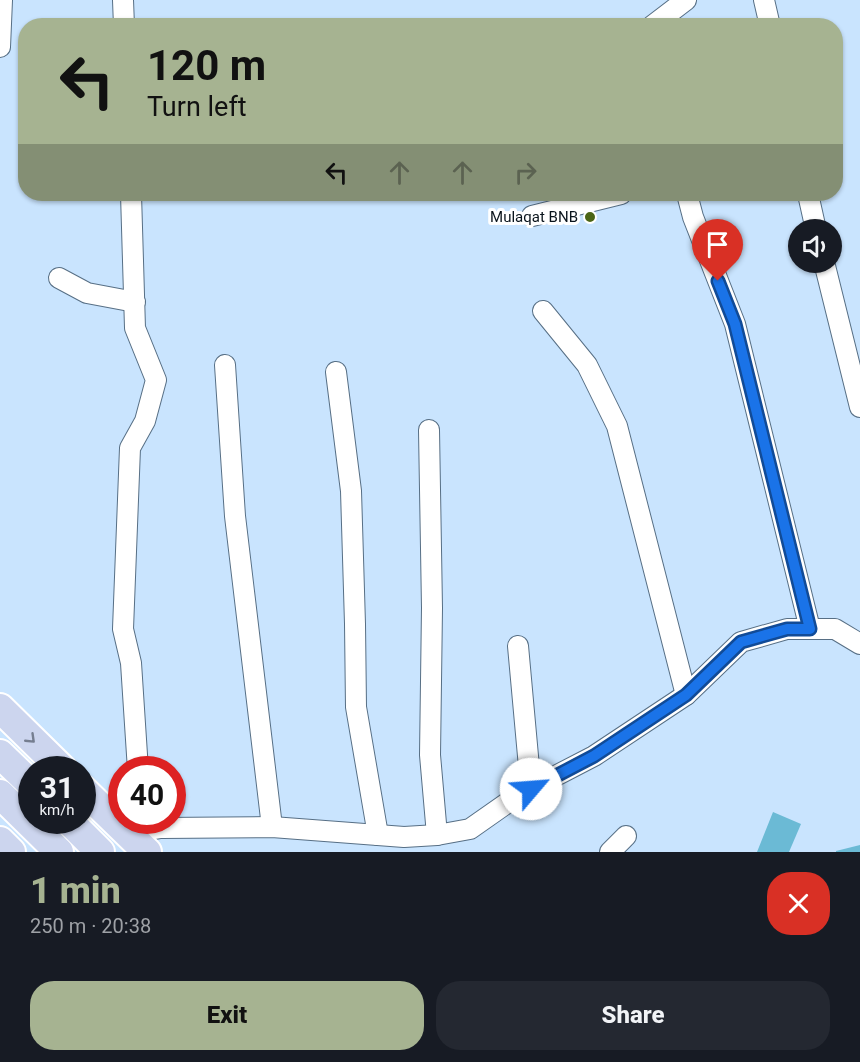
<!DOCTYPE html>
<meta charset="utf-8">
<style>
body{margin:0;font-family:Roboto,sans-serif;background:#242831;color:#f1f3f6;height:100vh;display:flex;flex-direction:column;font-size:22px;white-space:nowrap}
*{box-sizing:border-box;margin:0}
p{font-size:20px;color:#9ea1a6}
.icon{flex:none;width:33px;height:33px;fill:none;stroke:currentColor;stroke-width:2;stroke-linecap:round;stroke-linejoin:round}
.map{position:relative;height:852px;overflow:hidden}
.side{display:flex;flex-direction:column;background:#171b24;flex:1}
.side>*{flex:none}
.hud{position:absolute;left:18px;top:18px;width:825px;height:183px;border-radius:24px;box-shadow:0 2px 4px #0004;background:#a6b391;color:#111;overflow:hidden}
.controls{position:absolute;left:788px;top:219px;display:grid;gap:12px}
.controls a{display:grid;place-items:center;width:54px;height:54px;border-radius:50%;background:#171b24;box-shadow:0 2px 4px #0004;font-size:30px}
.speed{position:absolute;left:18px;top:756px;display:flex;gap:12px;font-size:30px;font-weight:700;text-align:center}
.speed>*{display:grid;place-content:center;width:78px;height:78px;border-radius:50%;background:#171b24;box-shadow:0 2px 4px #0004;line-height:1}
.speed small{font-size:15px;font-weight:400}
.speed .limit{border:9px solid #d22;background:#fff;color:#111}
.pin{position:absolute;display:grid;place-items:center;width:51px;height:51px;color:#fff;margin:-62px -26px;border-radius:50% 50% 50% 0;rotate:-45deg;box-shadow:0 0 6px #0007}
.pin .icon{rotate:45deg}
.me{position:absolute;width:66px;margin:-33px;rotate:63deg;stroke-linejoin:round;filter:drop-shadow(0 0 4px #0008)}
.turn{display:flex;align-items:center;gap:21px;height:126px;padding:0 30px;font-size:27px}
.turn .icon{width:78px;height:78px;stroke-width:2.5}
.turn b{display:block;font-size:42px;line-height:51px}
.lanes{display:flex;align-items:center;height:57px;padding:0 30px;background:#0003;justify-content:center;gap:30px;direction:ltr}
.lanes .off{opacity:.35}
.round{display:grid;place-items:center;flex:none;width:63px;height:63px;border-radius:24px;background:#242831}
.head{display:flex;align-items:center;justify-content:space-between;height:102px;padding:0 30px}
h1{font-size:36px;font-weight:800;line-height:45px;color:#a6b391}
.button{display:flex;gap:12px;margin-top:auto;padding:12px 30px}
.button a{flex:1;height:69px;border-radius:24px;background:#a6b391;color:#111;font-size:24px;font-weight:800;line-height:69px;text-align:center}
.button a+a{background:#242831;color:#f1f3f6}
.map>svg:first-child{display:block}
</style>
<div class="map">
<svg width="860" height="852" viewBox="0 0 860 852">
<rect width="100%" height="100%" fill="#c9e4fe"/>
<!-- building -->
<g fill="#6bbad5">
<path d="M773 812 801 824 789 852H757Z"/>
<path d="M860 845V852H836V851Z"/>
</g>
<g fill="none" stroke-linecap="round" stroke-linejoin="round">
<defs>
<g id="minor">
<path d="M123 0 124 26"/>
<path d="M764 0 770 26"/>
<path d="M652 26 686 0"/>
<path d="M0 47 2 0"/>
<path d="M131 194 135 328 156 380 145 421 130 448 123 629 131 663 138 770"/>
<path d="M687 194 693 217 735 324 810 629"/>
<path d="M808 194 816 230"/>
<path d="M532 216 621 194"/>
<path d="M824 262 860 407"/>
<path d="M59 278 87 293 135 302"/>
<path d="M543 311 587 365 617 426 686 695"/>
<path d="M225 365 235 516 272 827"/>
<path d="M336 372 351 491 355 624 356 707 378 835"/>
<path d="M429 430 432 608 430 755 437 835"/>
<path d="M518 646 531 789"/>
<path d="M136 841 143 831 161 828 272 827 404 837 437 835 470 829 517 796 594 756 686 695 741 642 787 629H835L860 644"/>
<path d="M610 852 626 836"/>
</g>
<g id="highway">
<path d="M0 708 63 770"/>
<path d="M0 754 32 785"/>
<path d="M82 789 147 852"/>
<path d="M0 794 59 852"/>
<path d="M68 820 100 852"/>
<path d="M0 841 11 852"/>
</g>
</defs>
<!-- minor casing -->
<use href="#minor" stroke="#576f85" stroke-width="22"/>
<!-- highway casing -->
<use href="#highway" stroke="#fff" stroke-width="32"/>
<!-- minor -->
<use href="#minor" stroke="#fff" stroke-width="20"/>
<!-- highway -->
<use href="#highway" stroke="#ccd5ee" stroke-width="28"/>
</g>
<!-- one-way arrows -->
<defs><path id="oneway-chevron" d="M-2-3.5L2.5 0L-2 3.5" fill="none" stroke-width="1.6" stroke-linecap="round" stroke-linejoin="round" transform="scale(1.5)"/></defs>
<use stroke="#757e90" href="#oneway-chevron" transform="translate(31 739) rotate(44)"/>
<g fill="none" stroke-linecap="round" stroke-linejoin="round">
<defs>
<path id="route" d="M531 789 594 756 686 695 741 642 787 629H810L735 324 718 281"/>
</defs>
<!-- route casing -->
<use href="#route" stroke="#114b97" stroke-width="15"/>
<!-- route -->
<use href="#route" stroke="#1a73e8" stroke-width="10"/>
</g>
<!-- markers -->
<circle fill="#4b6515" stroke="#fff" stroke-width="2" cx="590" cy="217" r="6"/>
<g text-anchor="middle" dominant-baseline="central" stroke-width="6" stroke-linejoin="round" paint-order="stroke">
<!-- poi labels -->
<g font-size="15" fill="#0a141c" stroke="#fff" text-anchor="end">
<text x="578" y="217">Mulaqat BNB</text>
</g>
</g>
</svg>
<div class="controls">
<a><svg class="icon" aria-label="sound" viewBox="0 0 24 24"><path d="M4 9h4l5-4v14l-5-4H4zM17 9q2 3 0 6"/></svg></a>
</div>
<div class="speed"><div>31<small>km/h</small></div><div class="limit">40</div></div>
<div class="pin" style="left:718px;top:281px;background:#d93025"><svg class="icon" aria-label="arrive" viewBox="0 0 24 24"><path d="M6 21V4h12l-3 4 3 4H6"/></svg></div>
<svg class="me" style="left:531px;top:789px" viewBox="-20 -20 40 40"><circle r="19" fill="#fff"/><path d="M0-13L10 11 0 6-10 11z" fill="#1a73e8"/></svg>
<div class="hud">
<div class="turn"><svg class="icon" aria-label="left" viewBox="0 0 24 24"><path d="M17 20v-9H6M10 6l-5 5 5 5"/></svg><div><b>120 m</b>Turn left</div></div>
<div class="lanes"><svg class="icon" aria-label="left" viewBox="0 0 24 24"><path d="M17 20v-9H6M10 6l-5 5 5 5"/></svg><svg class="icon off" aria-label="ahead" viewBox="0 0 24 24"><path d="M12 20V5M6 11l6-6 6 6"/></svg><svg class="icon off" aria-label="ahead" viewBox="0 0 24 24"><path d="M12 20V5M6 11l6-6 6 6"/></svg><svg class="icon off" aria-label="right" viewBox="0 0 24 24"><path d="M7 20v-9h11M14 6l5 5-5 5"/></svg></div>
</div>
</div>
<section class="side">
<div class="head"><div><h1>1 min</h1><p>250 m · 20:38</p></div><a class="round" style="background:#d93025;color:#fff"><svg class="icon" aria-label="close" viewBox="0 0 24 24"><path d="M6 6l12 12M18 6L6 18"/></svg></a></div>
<div class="button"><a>Exit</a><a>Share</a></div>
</section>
